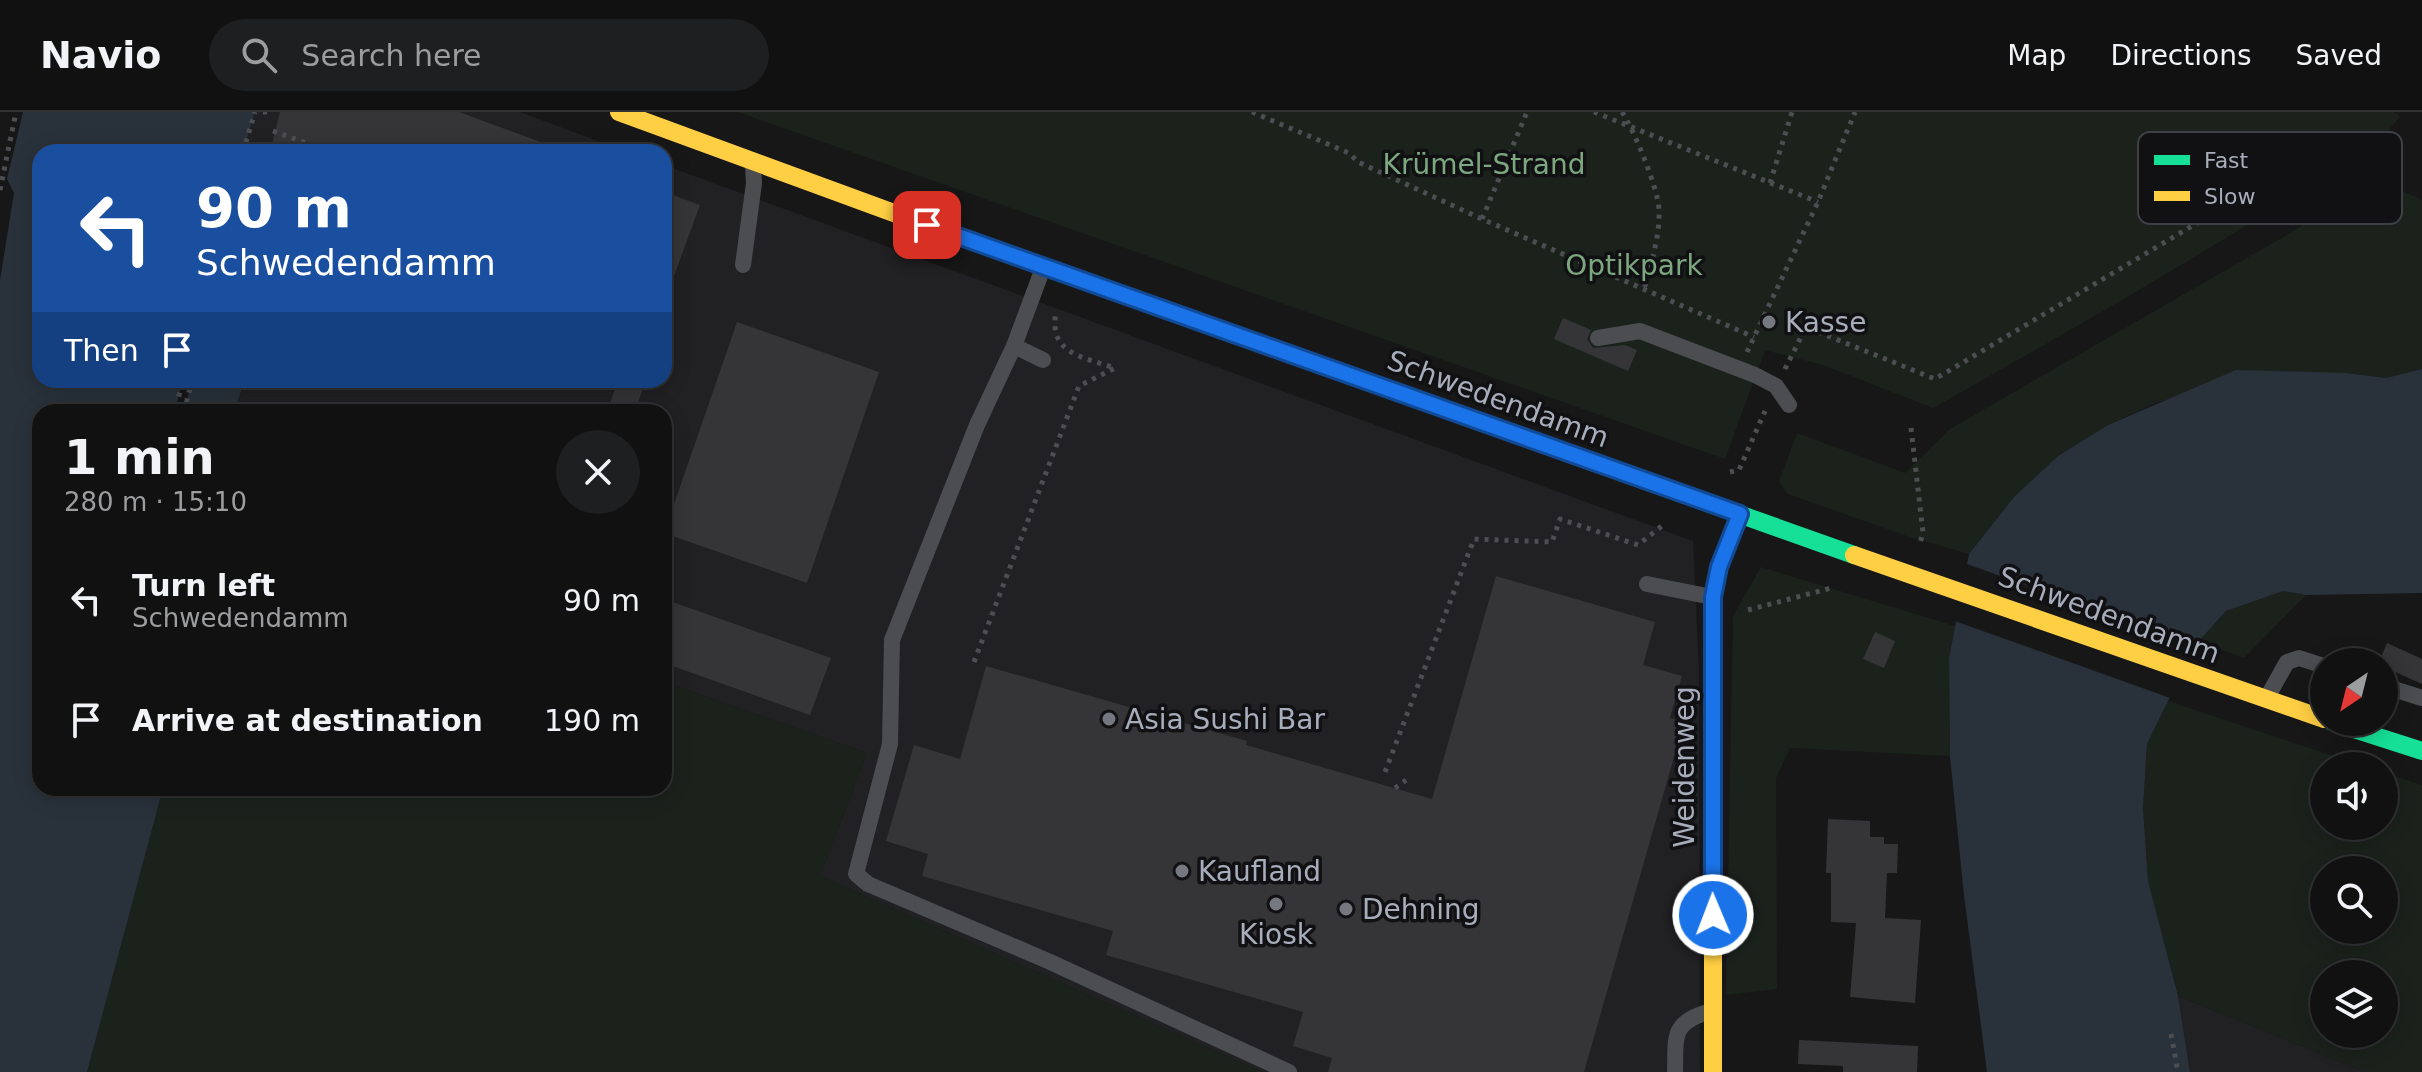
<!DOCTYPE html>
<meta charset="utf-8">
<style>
body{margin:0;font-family:"DejaVu Sans",sans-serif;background:#1e1f20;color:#f1f3f6;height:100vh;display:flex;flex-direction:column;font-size:30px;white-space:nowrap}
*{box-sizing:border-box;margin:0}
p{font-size:26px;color:#9c9d9f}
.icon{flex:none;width:44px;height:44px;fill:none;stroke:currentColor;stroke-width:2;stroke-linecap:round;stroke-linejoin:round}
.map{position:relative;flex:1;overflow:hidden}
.panel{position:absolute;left:32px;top:292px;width:640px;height:392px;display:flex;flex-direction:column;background:#111112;border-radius:24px;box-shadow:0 4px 20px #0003,0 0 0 2px #303132}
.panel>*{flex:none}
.top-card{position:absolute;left:32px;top:32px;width:640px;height:244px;border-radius:24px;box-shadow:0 4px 20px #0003,0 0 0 2px #303132;background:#1a4fa0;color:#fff;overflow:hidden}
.needle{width:52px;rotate:215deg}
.buttons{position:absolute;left:2310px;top:536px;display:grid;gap:16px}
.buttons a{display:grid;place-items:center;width:88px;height:88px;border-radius:50%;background:#111112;box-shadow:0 4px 20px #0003,0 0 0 2px #303132;font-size:40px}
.pin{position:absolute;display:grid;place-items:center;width:68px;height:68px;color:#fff;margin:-34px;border-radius:16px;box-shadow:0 4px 12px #0006}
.me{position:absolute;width:88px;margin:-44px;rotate:359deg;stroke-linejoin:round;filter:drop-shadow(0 0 6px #0008)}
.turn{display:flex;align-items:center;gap:28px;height:168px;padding:0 32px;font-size:36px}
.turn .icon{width:104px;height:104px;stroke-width:2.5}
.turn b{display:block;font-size:56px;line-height:68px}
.then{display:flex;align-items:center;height:76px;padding:0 32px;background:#0003;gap:16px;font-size:30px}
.round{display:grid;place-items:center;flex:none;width:84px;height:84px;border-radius:42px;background:#1e1f20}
.head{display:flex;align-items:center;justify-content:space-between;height:136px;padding:0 32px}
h1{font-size:48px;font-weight:600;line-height:60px}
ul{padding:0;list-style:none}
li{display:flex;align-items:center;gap:24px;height:120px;padding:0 32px}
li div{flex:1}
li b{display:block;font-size:30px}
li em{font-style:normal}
header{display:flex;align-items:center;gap:48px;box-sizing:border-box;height:112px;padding:0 40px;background:#111112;border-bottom:2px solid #303132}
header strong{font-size:38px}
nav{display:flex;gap:44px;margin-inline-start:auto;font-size:28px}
.search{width:560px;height:72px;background:#1e1f20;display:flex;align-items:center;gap:20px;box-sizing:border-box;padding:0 28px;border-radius:44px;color:#9c9d9f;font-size:30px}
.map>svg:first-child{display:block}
</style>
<header>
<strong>Navio</strong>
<div class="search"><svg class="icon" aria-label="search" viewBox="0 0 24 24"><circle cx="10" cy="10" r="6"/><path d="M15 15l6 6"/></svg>Search here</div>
<nav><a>Map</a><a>Directions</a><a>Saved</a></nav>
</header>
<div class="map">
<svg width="2422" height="960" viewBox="0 0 2422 960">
<rect width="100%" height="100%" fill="#171718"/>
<!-- built -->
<g fill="#212124">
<path d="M255 0H520L627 40H243Z"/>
<path d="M664 53 1693 429 1699 559 1700 960H1262L820 764 867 641 664 570V300H234L244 272 241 268H664Z"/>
<path d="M2178 884 2366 960H2190Z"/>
</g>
<!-- green -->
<g fill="#1b221c" fill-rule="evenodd">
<path d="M738 0H2393L2400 4C2377 38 2315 71 2279 93 2166 164 2050 230 1933 296L1823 253 1765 238 1725 347Z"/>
<path d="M2376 67 2422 88V257L2386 266 2347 261 2157 290 2108 313 2058 344 2014 385 1969 442 1907 424 1788 382 1779 370 1797 321 1905 361 1950 317 2323 102Z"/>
<path d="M1761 455 1955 514 1949 546 1950 644 1790 636 1776 666 1777 877 1726 883 1733 504Z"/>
<path d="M2283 479 2306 483 2244 546 2199 529 2226 499Z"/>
<path d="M664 570 867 641 820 764 1262 960H87L163 676H664Z"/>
<path d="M2168 589 2363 654H2324V714H2384V661L2422 673V960H2366L2178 884 2148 769 2143 696 2147 632ZM2324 758H2384V818H2324ZM2324 862H2384V922H2324Z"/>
</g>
<!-- water -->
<g fill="#29323b">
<path d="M23 0H255L243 40H40V268H183L175 298 180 300H40V676H163L87 960H0V168L14 81 7 67Z"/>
<path d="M2422 257V481L2306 483 2283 479 2226 499 2199 529 2168 589 2147 632 2143 696 2148 769 2178 884 2190 960H1987L1964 783 1950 644 1949 546 1969 442 2014 385 2058 344 2108 313 2236 258 2347 261 2386 266Z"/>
<path d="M192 268H241L244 271 234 300H184Z"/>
</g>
<!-- pier -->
<path fill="#171718" d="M1964 451 2200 535 2173 587 1952 508Z"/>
<!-- building -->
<g fill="#353537">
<path d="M280 0H459L560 37V40H270Z"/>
<path d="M664 80 700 93 667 183H664Z"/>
<path d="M1563 206 1591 218 1587 227 1593 236 1625 233 1637 238 1628 259 1554 227Z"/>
<path d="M737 210 879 260 807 471 664 421Z"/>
<path d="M618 268H630L644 273 635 300H607Z"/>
<path d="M1496 464 1655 510 1643 553 1682 564 1670 606 1684 610 1584 960H1328L1332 946 1293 934 1303 900 1106 843 1113 819 922 764 928 742 886 729 914 633 960 647 986 554 1247 629 1246 633 1432 687Z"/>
<path d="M664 487 831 546 810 603 664 551Z"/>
<path d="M1875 520 1895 529 1884 556 1863 547Z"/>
<path d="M2387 531 2422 547V572L2384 555V550H2379Z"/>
<path d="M1828 707 1870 709V725H1884V732H1898L1897 761H1887L1885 806 1921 808 1915 891 1850 885 1856 811 1831 810V761H1826Z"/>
<path d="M1799 928 1918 934 1917 960H1843V954L1798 952Z"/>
</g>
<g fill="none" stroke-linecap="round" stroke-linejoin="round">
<!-- path -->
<g stroke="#4d4e52" stroke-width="5" stroke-dasharray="4 6" stroke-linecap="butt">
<path d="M263 0H267"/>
<path d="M1252 0 1349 41 1358 50 1482 107 1754 225"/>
<path d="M1594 0 1818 90"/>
<path d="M1622 0C1634 18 1658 76 1659 98 1660 124 1651 152 1644 177"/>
<path d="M273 19 331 40"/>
<path d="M243 40 255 0"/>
<path d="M1770 71 1792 0"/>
<path d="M0 78 16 0"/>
<path d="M1482 107 1527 0"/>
<path d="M1747 240 1818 90 1855 0"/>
<path d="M1785 257 1806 215 1935 267 2229 92 2274 93 2287 104"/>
<path d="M180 300 175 299 183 268"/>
<path d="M184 300 192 268"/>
<path d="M1911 316 1923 421 1920 431"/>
<path d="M1730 360 1739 358 1765 299"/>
<path d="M1748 498 1835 475"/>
<path d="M974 550 1079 274 1115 256C1083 245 1048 242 1056 200"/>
<path d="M1385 660 1474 427 1552 430 1560 407 1638 433 1663 413"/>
<path d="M1395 676 1406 668"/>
<path d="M2171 922 2178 960"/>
</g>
<!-- lane -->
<g stroke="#4b4d51" stroke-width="16">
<path d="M743 153 754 71 753 53"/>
<path d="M1043 156 1014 234 977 313 892 528 890 632 856 762 868 772 1048 849 1289 960"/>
<path d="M1598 226 1640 219 1755 263 1776 274 1789 293"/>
<path d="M1014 234 1043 248"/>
<path d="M1647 472 1712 485"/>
<path d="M2384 574 2422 586"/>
<path d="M2268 584 2287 550 2299 546 2324 554"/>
<path d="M1675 960C1676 922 1671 911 1711 899"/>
</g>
<!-- fast -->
<g stroke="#16e098" stroke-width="18">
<path d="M932 115 1854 443"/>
<path d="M2332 610 2422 639"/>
</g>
<!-- slow -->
<g stroke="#ffcf43" stroke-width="18">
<path d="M619 0 932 115"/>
<path d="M1854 443 2324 607"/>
<path d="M1713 960V485L1719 455 1740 402"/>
</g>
</g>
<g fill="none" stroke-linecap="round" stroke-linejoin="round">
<defs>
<path id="route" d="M927 113 1740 402 1719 455 1713 485V803"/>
</defs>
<!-- route casing -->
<use href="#route" stroke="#114b97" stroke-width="20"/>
<!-- route -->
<use href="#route" stroke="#1a73e8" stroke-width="14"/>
</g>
<!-- markers -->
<g fill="#757881" stroke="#111114" stroke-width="3">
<circle cx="1769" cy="210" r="8"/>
<circle cx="1109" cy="607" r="8"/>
<circle cx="1182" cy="759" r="8"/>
<circle cx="1276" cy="792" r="8"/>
<circle cx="1346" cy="797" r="8"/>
</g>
<g text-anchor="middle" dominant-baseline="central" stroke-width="7" stroke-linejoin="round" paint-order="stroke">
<!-- park labels -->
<g font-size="28" fill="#7ca77f" stroke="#111114">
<text x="1484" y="52">Krümel-Strand</text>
<text x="1634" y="153">Optikpark</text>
</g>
<!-- poi labels -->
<g font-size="28" fill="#a7adba" stroke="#111114" text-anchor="start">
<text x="1785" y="210">Kasse</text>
<text x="1125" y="607">Asia Sushi Bar</text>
<text x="1198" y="759">Kaufland</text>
<text x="1362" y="797">Dehning</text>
<text x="1276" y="822" text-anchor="middle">Kiosk</text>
</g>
<!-- street labels -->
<g font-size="28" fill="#a7adba" stroke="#111114">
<text transform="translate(1498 287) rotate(20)">Schwedendamm</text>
<text transform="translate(2109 503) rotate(20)">Schwedendamm</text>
<text transform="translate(1684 655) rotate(-90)">Weidenweg</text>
</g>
</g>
<!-- legend -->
<rect x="2138" y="20" width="264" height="92" rx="12" fill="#111114" stroke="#3e4046" stroke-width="2"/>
<rect x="2154" y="43" width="36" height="10" fill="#16e098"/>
<rect x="2154" y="79" width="36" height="10" fill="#ffcf43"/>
<g font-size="22" fill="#a7adba">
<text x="2204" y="56">Fast</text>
<text x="2204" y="92">Slow</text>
</g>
</svg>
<div class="buttons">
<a><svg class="needle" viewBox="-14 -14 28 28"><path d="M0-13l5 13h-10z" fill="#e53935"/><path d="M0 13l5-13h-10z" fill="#9c9d9f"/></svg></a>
<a><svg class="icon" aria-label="sound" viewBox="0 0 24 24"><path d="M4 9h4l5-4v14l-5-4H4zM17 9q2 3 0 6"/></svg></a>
<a><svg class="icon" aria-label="search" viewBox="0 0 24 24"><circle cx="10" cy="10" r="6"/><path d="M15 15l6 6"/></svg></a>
<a><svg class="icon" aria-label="layers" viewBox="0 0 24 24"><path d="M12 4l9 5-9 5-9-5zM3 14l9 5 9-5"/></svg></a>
</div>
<div class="pin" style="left:927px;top:113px;background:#d93025"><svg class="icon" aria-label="arrive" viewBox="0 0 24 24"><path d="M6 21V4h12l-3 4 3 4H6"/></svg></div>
<svg class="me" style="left:1713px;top:803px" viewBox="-20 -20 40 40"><circle r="17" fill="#1a73e8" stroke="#fff" stroke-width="3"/><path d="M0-11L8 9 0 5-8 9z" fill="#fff"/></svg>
<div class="top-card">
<div class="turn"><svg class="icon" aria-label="left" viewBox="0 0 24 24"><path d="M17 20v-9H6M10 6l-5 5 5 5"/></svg><div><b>90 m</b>Schwedendamm</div></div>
<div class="then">Then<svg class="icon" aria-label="arrive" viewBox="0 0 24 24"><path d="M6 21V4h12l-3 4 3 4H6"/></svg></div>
</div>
<section class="panel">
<div class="head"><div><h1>1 min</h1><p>280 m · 15:10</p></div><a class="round"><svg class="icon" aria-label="close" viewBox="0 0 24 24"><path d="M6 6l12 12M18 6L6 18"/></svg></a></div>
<ul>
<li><svg class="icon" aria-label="left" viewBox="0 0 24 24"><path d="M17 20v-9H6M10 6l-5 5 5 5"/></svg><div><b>Turn left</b><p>Schwedendamm</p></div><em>90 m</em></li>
<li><svg class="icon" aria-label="arrive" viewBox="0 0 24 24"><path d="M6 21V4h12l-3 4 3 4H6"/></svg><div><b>Arrive at destination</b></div><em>190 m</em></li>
</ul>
</section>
</div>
